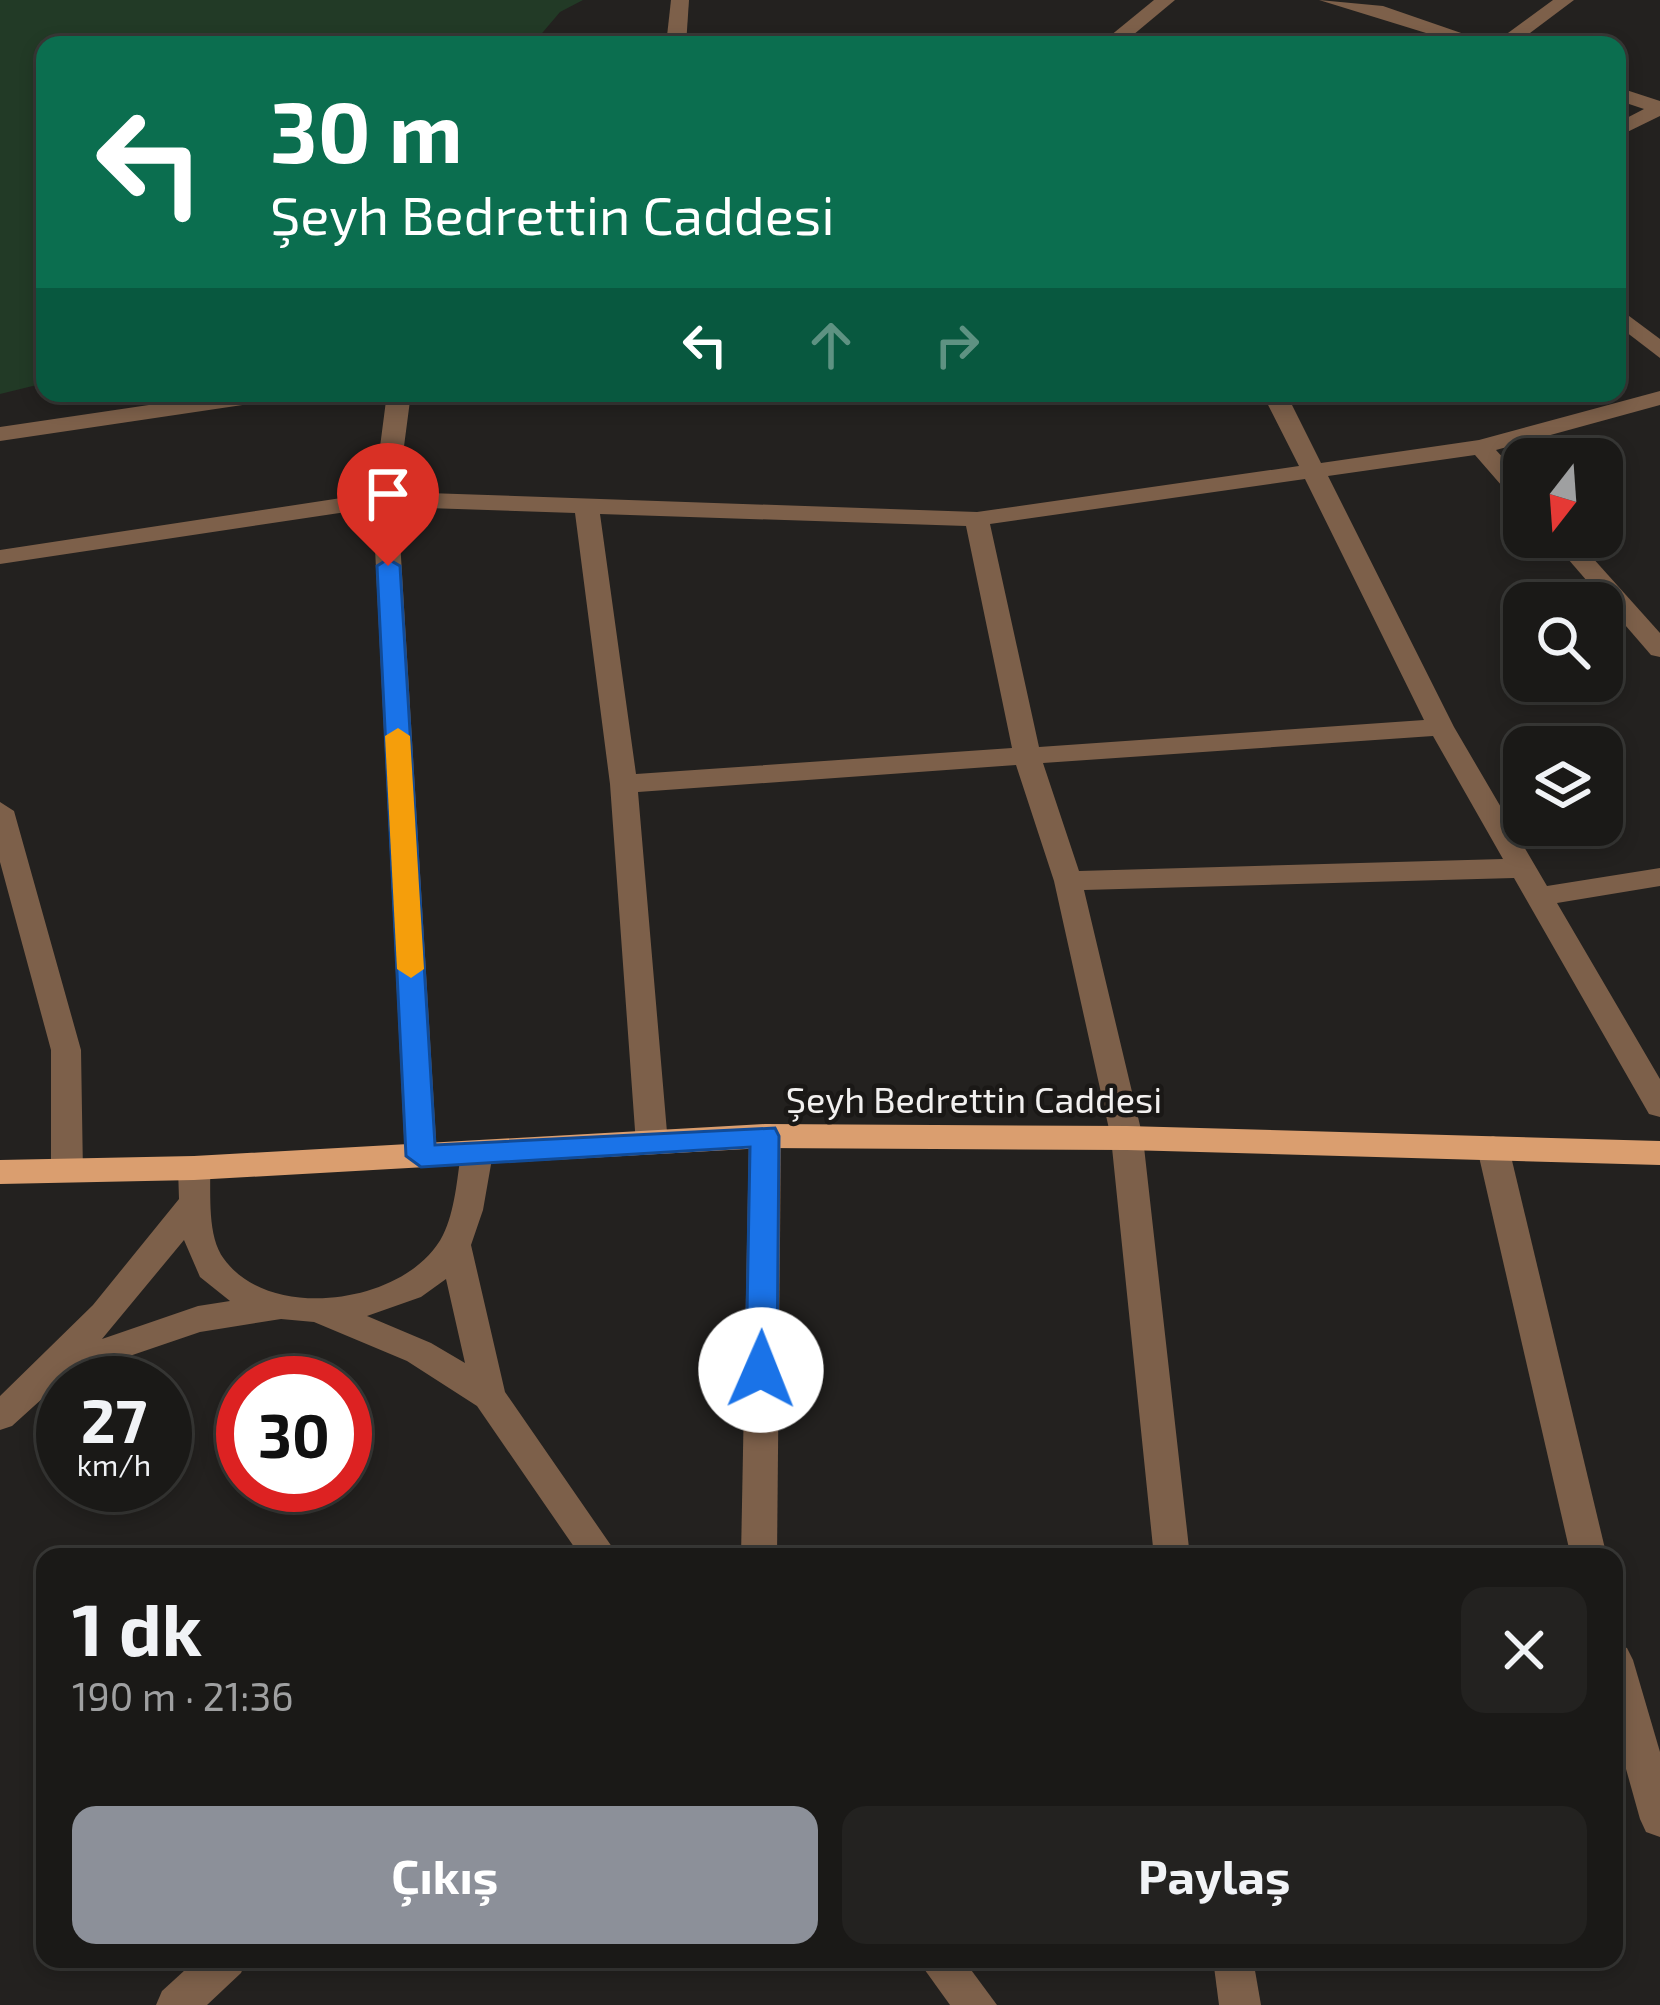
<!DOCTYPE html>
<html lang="tr">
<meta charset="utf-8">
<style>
body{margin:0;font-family:"Exo 2",sans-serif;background:#232220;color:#f1f3f6;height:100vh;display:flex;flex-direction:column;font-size:45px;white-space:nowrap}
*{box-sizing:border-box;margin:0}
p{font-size:39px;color:#9fa0a1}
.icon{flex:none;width:66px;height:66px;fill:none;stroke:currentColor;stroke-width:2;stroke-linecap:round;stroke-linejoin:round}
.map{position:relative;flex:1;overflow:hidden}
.drawer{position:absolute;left:36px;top:1548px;width:1587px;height:420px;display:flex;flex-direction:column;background:#1a1917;border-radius:24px;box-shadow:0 6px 18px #0003,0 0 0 3px #383836}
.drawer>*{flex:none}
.guide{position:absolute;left:36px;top:36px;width:1590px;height:366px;border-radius:24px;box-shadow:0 6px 18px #0003,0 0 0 3px #383836;background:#0b6e4f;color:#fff;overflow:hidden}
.needle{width:78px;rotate:197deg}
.controls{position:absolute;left:1503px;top:438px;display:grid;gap:24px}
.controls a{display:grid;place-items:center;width:120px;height:120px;border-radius:24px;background:#1a1917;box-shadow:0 6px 18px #0003,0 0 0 3px #383836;font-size:60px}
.speed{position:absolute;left:36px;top:1356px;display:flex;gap:24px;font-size:60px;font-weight:700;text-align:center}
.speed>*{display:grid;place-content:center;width:156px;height:156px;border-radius:50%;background:#1a1917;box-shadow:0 6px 18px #0003,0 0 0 3px #383836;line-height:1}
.speed small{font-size:30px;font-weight:400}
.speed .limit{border:18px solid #d22;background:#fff;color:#111}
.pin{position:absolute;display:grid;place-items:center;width:102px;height:102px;color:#fff;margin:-123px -51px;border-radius:50% 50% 50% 0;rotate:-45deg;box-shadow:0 0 12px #0007}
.pin .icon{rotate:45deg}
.me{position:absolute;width:132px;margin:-66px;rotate:1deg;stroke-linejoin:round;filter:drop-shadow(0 0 9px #0008)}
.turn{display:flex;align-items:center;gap:42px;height:252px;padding:0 36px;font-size:54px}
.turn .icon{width:156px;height:156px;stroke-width:2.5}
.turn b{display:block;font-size:84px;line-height:102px}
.lanes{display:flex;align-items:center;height:114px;padding:0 36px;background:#0003;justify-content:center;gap:60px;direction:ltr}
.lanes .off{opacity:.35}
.round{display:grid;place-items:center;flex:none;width:126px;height:126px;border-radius:24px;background:#232220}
.headline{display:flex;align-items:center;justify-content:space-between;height:204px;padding:0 36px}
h1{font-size:72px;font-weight:700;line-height:90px}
.primary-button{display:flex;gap:24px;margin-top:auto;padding:24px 36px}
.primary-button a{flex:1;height:138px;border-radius:24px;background:#8c9099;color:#fff;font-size:48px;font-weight:700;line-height:138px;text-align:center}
.primary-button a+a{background:#232220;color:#f1f3f6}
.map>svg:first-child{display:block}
</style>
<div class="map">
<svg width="1660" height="2005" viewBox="0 0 1660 2005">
<rect width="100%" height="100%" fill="#23211f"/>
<!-- green -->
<path fill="#223a26" d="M0 0H583L560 12 532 45H45V383L0 394Z"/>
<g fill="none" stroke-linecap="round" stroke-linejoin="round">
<!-- minor -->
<g fill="#7d604a" fill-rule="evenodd">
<path d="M671 0H689L686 45H666Z"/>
<path d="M1154 0H1175L1121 45H1099Z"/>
<path d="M1319 0 1383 6 1493 44 1553 0H1574L1514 45H1465Z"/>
<path d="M1617 87 1660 101V116L1617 137V123L1644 109 1617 100Z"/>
<path d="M1617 307 1660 339V358L1617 325Z"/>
<path d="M1660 391V405L1496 450 1524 481V503L1515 501 1475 455 1328 476 1454 727 1547 886 1660 868V886L1557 903 1660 1079V1117L1649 1114 1514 878 1084 890 1143 1138 1190 1557H1154L1111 1138 1054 881 1016 765 638 792 668 1144 663 1152H641L636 1144 610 784 575 513 398 507 437 1156 432 1164H410L405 1156 373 508 0 564V550L374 493 387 393H411L398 492 977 512 1299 466 1262 393H1286L1321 463 1479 440ZM1305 479 1424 720 1039 747 990 524ZM600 514 966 526 1012 748 636 774ZM1433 736 1503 859 1079 871 1043 763Z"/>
<path d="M230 393H289L277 400 0 441V427Z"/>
<path d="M1549 537H1574L1660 633V657L1651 655Z"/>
<path d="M0 802 14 811 81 1050 83 1174 78 1182H56L51 1174V1050L0 862Z"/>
<path d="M765 1124 776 1128 781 1136 777 1557H741L749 1136 754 1128Z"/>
<path d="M1493 1136 1504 1140 1509 1148 1607 1557H1571L1477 1148 1482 1140Z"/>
<path d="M477 1141 488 1145 493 1153 483 1210 471 1245 505 1392 619 1557H581L477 1406 407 1361 314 1322 281 1319 200 1332 65 1378 12 1426 0 1430V1396L93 1305 179 1199 178 1168 183 1160H205L210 1168C211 1195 207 1236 224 1259 271 1324 409 1303 443 1235 455 1211 457 1179 461 1153L466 1145ZM184 1240 200 1277 230 1301 198 1306 102 1339ZM446 1279 465 1363 431 1343 367 1316 421 1297Z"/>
<path d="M1614 1644 1627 1648 1633 1660 1660 1752V1837L1646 1832 1640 1819 1614 1726Z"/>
<path d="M197 1959H247L241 1973 207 2005H156L162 1991Z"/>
<path d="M917 1959H963L997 2005H950Z"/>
<path d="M1213 1959H1253L1261 2005H1219Z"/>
</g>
<!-- major -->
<path fill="#da9e6f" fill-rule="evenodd" d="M765 1124 1127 1126 1660 1141V1165L1127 1150 765 1148 194 1180 0 1184V1160L194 1156Z"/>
</g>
<!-- route -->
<path fill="#1a73e8" stroke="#114b97" stroke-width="3" d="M388 559 400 566 435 1145 775 1128 779 1136 777 1370 772 1379 761 1382 750 1379 746 1370 750 1147 421 1167 406 1156 377 566Z"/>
<!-- slow -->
<path fill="#f59e0b" d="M398 728 410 736 424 969 411 978 397 969 385 736Z"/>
<g text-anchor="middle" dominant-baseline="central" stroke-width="9" stroke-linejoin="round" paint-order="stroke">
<!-- street labels -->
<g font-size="36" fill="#f2f0ef" stroke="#1a1816">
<text x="974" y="1098">Şeyh Bedrettin Caddesi</text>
</g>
</g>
</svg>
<div class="controls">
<a><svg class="needle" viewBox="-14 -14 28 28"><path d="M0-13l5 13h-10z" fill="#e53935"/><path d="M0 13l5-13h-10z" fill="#9fa0a1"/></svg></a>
<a><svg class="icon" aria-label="search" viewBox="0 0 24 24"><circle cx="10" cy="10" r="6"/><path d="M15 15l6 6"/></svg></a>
<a><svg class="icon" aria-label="layers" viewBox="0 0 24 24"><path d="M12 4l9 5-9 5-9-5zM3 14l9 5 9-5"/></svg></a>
</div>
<div class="speed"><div>27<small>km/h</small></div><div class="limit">30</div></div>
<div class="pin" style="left:388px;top:566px;background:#d93025"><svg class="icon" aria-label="arrive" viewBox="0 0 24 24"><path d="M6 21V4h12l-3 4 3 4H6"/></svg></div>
<svg class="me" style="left:761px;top:1370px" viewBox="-20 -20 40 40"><circle r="19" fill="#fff"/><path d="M0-13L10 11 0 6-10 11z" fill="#1a73e8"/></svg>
<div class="guide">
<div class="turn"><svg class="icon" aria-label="left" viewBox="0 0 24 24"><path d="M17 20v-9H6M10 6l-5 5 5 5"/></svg><div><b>30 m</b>Şeyh Bedrettin Caddesi</div></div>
<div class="lanes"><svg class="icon" aria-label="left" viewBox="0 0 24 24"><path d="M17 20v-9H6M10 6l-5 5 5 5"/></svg><svg class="icon off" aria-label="ahead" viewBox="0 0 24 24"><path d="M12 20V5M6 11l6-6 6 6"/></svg><svg class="icon off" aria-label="right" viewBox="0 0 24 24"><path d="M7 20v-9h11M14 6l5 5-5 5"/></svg></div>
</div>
<section class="drawer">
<div class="headline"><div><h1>1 dk</h1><p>190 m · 21:36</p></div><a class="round"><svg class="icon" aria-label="close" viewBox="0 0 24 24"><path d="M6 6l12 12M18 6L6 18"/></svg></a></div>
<div class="primary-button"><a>Çıkış</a><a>Paylaş</a></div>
</section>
</div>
